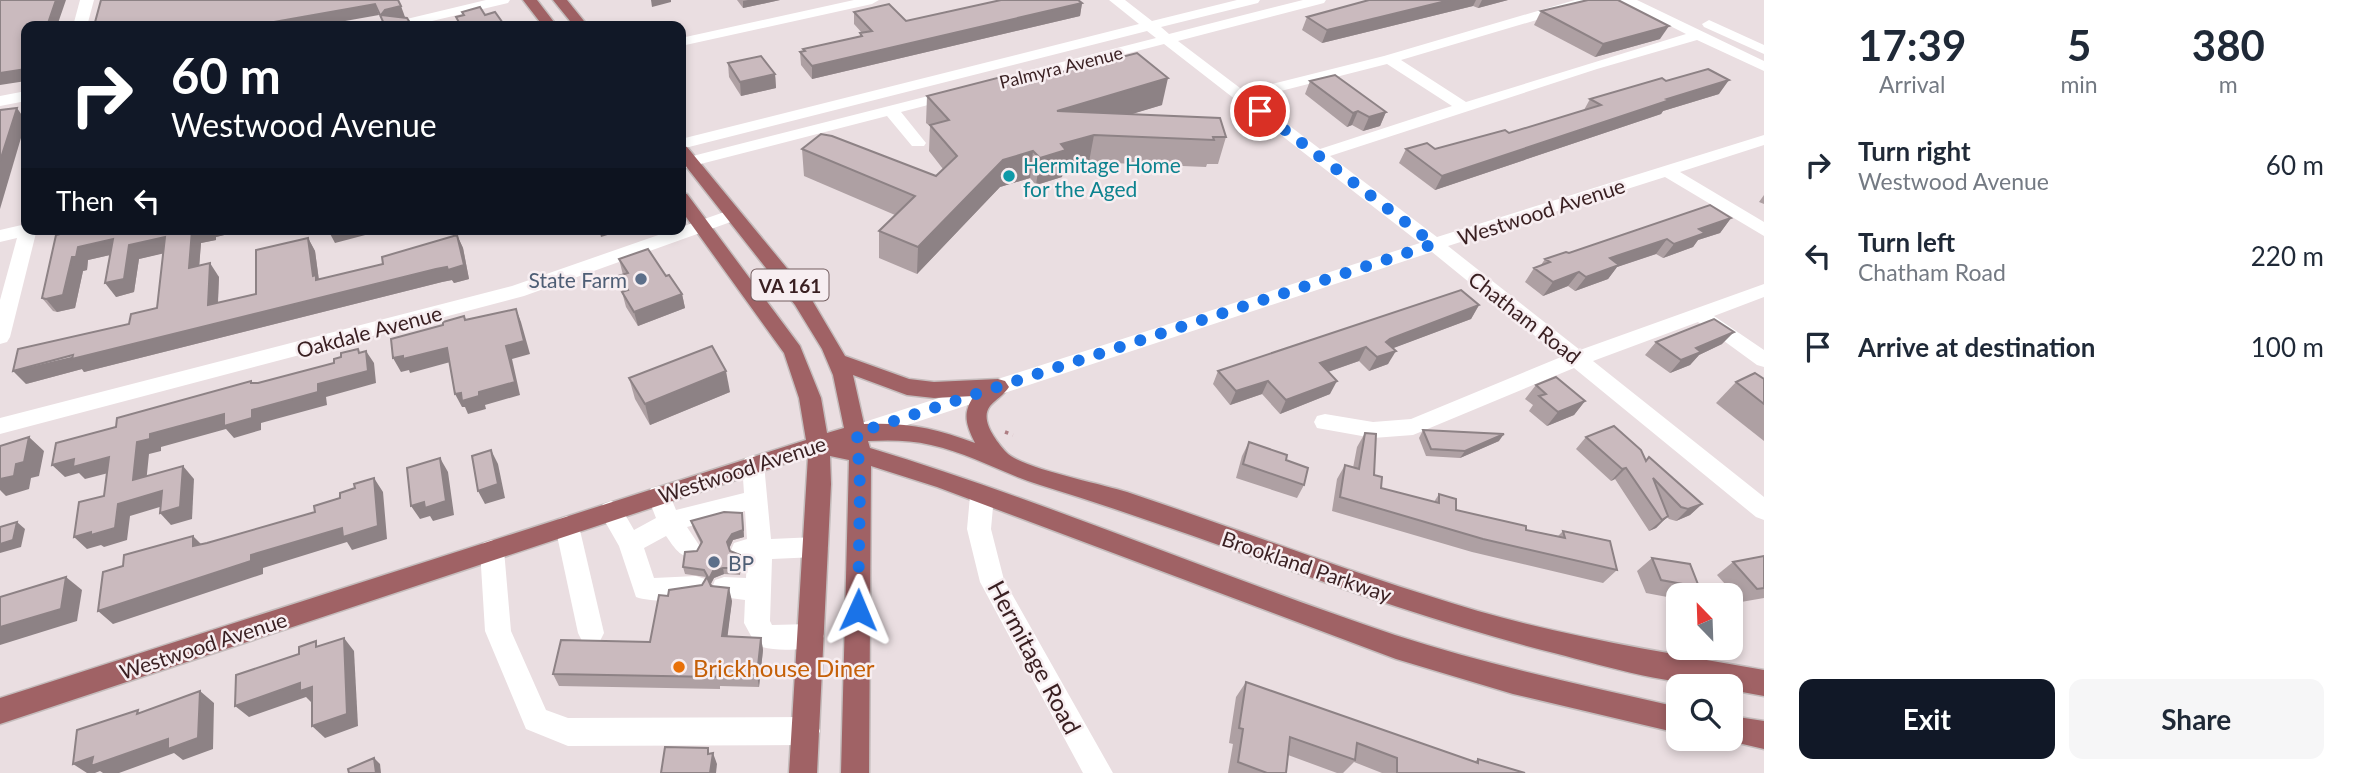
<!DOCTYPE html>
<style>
body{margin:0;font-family:Lato,sans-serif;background:#f6f6f7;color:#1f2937;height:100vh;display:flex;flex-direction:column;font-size:26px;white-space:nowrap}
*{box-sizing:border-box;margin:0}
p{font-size:23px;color:#747a83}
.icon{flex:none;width:38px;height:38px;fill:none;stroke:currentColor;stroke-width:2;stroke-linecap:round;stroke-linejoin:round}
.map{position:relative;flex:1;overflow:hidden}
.drawer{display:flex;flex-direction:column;background:#fff;width:595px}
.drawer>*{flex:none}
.top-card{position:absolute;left:21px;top:21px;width:665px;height:214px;border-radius:14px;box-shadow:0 4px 10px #0003;background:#111827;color:#fff;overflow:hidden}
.needle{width:46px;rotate:337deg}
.fabs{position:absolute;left:1666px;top:583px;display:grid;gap:14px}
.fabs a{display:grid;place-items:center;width:77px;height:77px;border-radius:14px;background:#fff;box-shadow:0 4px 10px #0003;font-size:35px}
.pin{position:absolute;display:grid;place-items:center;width:60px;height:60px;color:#fff;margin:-30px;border:4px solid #fff;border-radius:50%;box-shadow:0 2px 7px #0007}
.me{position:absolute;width:77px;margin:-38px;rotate:1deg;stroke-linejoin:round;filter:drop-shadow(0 0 5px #0008)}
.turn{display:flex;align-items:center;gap:24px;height:147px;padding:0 35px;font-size:32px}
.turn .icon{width:91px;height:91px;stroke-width:2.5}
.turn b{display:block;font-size:49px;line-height:60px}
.then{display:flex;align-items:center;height:66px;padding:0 35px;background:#0003;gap:14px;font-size:26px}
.eta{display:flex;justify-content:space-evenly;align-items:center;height:119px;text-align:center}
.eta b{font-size:42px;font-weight:700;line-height:49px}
.button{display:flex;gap:14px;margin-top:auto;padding:14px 35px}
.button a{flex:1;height:80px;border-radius:14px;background:#111827;color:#fff;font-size:28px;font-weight:700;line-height:80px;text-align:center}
.button a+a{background:#f6f6f7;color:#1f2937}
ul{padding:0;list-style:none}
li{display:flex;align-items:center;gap:21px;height:91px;padding:0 35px}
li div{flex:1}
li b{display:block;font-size:26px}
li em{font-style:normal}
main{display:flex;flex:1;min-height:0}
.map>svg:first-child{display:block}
</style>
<main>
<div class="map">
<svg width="1764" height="773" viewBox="0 0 1764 773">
<rect width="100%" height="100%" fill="#eadee1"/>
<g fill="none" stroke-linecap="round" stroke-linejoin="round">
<defs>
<g id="major">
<path d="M523 0H537L557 26H543Z"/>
<path d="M553 0H567L588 26H574Z"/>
<path d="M681 145 687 147 809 295 845 356 909 379 934 382 998 379 1005 381 1009 387C1004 395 996 399 990 406 979 420 997 442 1006 452 1020 468 1103 484 1127 492 1244 531 1359 576 1478 611 1572 638 1668 653 1764 670V696L1731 690V686C1672 686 1611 668 1554 653 1379 609 1213 538 1040 485 1004 474 969 453 931 445 910 440 890 440 868 441L870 448C1048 502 1219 576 1395 635 1487 665 1583 685 1678 707V733L1513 694 1396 659 937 487 871 466 869 773H841L849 460 830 456 831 484 817 773H789L808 456 0 724V698L806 440 799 398 784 353 681 210V193L687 194 800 346 821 398 827 433 844 428 833 375 822 349 795 305 681 160ZM853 375 907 395 934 398 974 396C962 413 966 425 975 443 935 428 907 422 864 424Z"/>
<path d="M1731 716 1764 721V749L1721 739 1731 738Z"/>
</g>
</defs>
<!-- major casing -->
<use href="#major" stroke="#c4bcbc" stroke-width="3"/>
<!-- path -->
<path stroke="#ae7e83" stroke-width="3.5" stroke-dasharray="3.5 5" stroke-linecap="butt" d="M1005 432 1013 435"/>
<!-- minor -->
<g fill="#fff" fill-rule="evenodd">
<path d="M80 0H94L87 26H73Z"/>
<path d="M486 0H510L508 3 411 26H388L390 23Z"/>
<path d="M854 0H879L872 4 681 46V38Z"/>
<path d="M1109 0H1125L1152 21 1237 0H1260L1258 3 1161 27 1169 34 1303 0H1326L1324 3 1178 41 1244 91 1384 56 1575 0H1596L1594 3 1401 60 1466 102 1686 34 1619 0H1637L1764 61V71L1697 40 1597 69 1330 156 1437 237 1764 135V145L1680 172 1764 222V236L1665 177 1448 246 1580 350 1764 284V297L1714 316 1764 350V367L1757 365 1698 322 1593 361 1764 497V520L1756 517 1574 368 1413 435 1373 438 1317 428 1314 422 1317 416 1325 414 1373 422 1411 419 1561 357 1432 252 868 438 860 440 852 438 849 432 852 426 1420 243 1164 44 901 112 926 143 924 146H912L887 116 681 169V159L1156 38 1147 31 681 149V139L1139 24ZM1387 64 1452 106 1320 149 1253 98Z"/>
<path d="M1709 20 1764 45V54L1704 27 1702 24Z"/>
<path d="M26 91V101L0 106V96Z"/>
<path d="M733 209 739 211 742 215 739 219 524 296 0 434V418L512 286Z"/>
<path d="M26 224V229H40L36 233 10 337 7 342 0 344V300L17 238 0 242V230Z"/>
<path d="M753 455 761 458 764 464 771 539 816 537 825 540 828 547 825 554 816 557 772 559 770 621 772 625 811 624 820 628 824 636 820 644C803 651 773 652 756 645L744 623 745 600 715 596 712 588 715 580 724 577 746 578 747 560 734 557 731 550 734 543 747 539 745 511 687 527 701 548 698 555C681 561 675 548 666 536L644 548 654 578 696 576 705 579 708 587 705 595C687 601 654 603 636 597L619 546 599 511 603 504 611 501 619 504 634 530 656 518 647 495 651 488 659 486 667 488 676 510 744 493 742 464 745 458Z"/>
<path d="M982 487 990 489 994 496 991 529 1004 580 1113 773H1083L980 582 967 529 970 496 974 489Z"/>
<path d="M567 516 575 519 579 526 604 633 600 641 591 645 582 641 578 633 555 526 559 519Z"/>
<path d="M492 540 501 543 504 550 511 631 546 710 568 718 806 717 816 721 820 731 816 741 806 745 568 746 526 729 485 631 480 550 483 543Z"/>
</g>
<!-- major -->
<use href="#major" fill="#a06265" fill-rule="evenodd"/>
</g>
<!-- wall -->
<g fill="#aea0a3">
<path d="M737 0H780L743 8Z"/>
<path d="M1369 0H1508L1478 8 1473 6 1322 43 1302 30 1307 17Z"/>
<path d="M1082 3 1080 16 812 79 801 65 800 52H804L803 49 860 36V33H862L854 24V12L906 21Z"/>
<path d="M1541 11 1660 39 1595 57 1534 25Z"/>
<path d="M728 63 775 74 776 88 741 96 729 77Z"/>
<path d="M1032 80 1162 105 1131 114 1226 137 1218 164H1207L1206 167 1089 162 1063 169 1062 177 1036 185 1030 178 1000 187 917 274 879 258V231L895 215 804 176 802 149 936 176 943 169 929 151 930 126 926 123 927 96 1005 81Z"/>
<path d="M1310 81 1386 112 1380 126 1363 131 1352 125 1347 127 1305 94Z"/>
<path d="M1666 81 1719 94 1663 111 1661 114 1435 190 1399 163 1406 149H1435L1509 133 1584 110 1590 99Z"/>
<path d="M1764 195V204L1759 202Z"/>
<path d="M1731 218 1720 233 1698 240 1693 247 1663 258 1656 254 1617 267 1608 279 1575 291 1568 286 1543 296 1525 282 1534 268 1541 265 1545 259Z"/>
<path d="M81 229H249L216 237V240L201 243 199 266 219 277 218 303 256 294 308 238 315 251 319 280 383 264 457 235 463 248 469 279 454 283 452 280 442 282 84 372 82 369 26 384 157 308 163 253 139 259 134 292 116 297 110 255 88 260 87 270 83 271 75 308 57 312 53 311 42 298Z"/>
<path d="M619 259 666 276 682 294 685 308 638 326 626 307 622 292H623L618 276 623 275Z"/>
<path d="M1479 305 1471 319 1393 348 1388 364 1369 371 1359 361 1328 372 1330 394 1280 414 1262 394 1230 405 1213 384 1218 371Z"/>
<path d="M1656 342 1722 344 1699 355 1690 365 1670 373 1645 355Z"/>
<path d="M629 378 730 392 650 425 635 399Z"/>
<path d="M1764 379V441L1716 403 1736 382Z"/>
<path d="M1536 385 1585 401 1574 415 1547 426 1529 411 1533 405 1525 399Z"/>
<path d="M1423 430 1499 441 1460 458 1426 456 1419 438Z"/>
<path d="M1365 433 1374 475 1381 488 1434 502 1439 494 1456 510 1526 530 1558 536 1563 531 1617 570 1603 583 1472 552 1332 511 1337 479 1345 465 1353 468 1357 447Z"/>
<path d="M1586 437 1646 461 1702 504 1690 515 1676 521 1669 519 1667 517 1656 528 1649 531 1615 479 1611 481 1576 449Z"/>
<path d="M1249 442 1286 460 1304 485 1297 498 1236 478 1242 456Z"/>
<path d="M743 519 744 537 733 540 729 548 730 551 741 561 740 575 724 574 714 578 711 584 732 601 727 636 761 638 763 650 759 687 720 686V689L559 686 553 674 650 642 668 596 702 585 706 577 685 574 683 567 697 551 701 544 693 528 691 521Z"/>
<path d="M1764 556V598L1741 602 1717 575 1733 562Z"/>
<path d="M1652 558 1699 587 1689 595H1678V599L1646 593 1637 571Z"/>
<path d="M1246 682 1474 762 1478 759 1525 773H1382L1354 762 1343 773H1337L1288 755 1286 773H1228L1233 744 1229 743 1236 697Z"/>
</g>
<!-- shaded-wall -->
<g fill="#8d8285">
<path d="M56 0H66L57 26H47Z"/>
<path d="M651 0H671V2L652 7Z"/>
<path d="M748 0H780L743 8V1Z"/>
<path d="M1450 0H1476L1473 6 1322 43 1327 30Z"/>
<path d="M1482 0H1508L1478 8Z"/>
<path d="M1082 3 1080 16 812 79V66Z"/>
<path d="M375 4 379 15 317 26H251Z"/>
<path d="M401 6 405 17 389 20 381 15 385 10Z"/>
<path d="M1669 26 1660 39 1595 57 1603 44Z"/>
<path d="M26 69V81L0 85V73Z"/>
<path d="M775 74 776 88 741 96 740 82Z"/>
<path d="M1168 78 1162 105 1053 138 1057 111Z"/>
<path d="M1729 80 1719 94 1663 111 1661 114 1435 190 1442 176 1667 99Z"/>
<path d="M17 108 26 121 0 209V161Z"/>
<path d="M1358 111 1352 125 1347 127 1353 113Z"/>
<path d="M1386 112 1380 126 1363 131 1369 117Z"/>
<path d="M1094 135 1089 162 1063 169 1062 177 1036 185 1040 158 1061 144Z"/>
<path d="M1033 151 1030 178 1000 187 917 274 918 247 1003 160Z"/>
<path d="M1731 218 1720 233 1698 240 1693 247 1663 258 1674 244 1699 229Z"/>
<path d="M197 229H249L216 237V240L201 243 198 282 189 268 192 230Z"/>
<path d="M329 229H388L335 243 328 230Z"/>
<path d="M590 229H596L597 232 591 234Z"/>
<path d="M599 229H627L601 237Z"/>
<path d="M457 235 463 248 469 279 454 283 452 280 442 282 84 372 82 369 26 384 13 371 436 269Z"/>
<path d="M165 237 174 251 139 259 134 292 116 297 105 283 129 245Z"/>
<path d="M308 238 315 251 319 281 323 289 313 276Z"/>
<path d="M113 239 123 252 88 260 87 270 83 271 75 308 57 312 46 299 78 247Z"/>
<path d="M1667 239 1656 254 1617 267 1608 279 1575 291 1586 277 1610 258Z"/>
<path d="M210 263 219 277 217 319 208 305Z"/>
<path d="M1579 272 1568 286 1543 296 1553 282Z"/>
<path d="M682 294 685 308 638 326 634 312Z"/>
<path d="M1479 305 1471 319 1383 352 1386 342 1390 339Z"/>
<path d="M516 309 521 322 530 354 512 359 520 395 485 405 486 409 468 414 465 407H462L455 394 479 392 506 346Z"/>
<path d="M1734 332 1722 344 1699 355 1690 365 1670 373 1681 360 1696 348Z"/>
<path d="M1366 347 1359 361 1313 377 1320 363Z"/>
<path d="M447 348 454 361 410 373 409 370 401 372 393 358Z"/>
<path d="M366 351 374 363 376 383 326 397 327 405 261 423V430L234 438 226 429 161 447V451L149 454 145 493 133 480 137 442 150 434 224 414 252 410 318 384Z"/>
<path d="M1396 351 1388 364 1369 371 1377 357Z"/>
<path d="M726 371 730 392 650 425 645 404Z"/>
<path d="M1268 381 1262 394 1230 405 1236 391Z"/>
<path d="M1337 381 1330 394 1280 414 1286 400Z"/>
<path d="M1585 401 1574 415 1547 426 1558 412Z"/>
<path d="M1504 434 1499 441 1460 458 1465 451Z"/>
<path d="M29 437 44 451 39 476 31 478 29 489 6 496 0 490V479L16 464Z"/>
<path d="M491 450 498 464 505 498 485 504 478 491Z"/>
<path d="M109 457 120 470 85 479 79 473 65 477 52 465 74 459Z"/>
<path d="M440 458 448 472 454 515 433 521 430 516 420 519 411 506Z"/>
<path d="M183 466 194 479 192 519 171 525 160 513Z"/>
<path d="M1626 468 1615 479 1611 481 1622 469Z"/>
<path d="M374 478 383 492 387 539 352 550 347 542 263 568V574L113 624 98 611 251 555Z"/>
<path d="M162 491 173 503 130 516 127 540 104 547 101 545 87 549 74 537 118 504Z"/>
<path d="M1702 504 1690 515 1676 521 1688 509Z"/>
<path d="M742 513 744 537 733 540 729 549 727 542Z"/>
<path d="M1668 516 1656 528 1649 531 1662 520Z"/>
<path d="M17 522 25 529 21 547 0 553V544Z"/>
<path d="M193 536 206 549 193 546Z"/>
<path d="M740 555 741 561 740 575 738 568Z"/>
<path d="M723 568 724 574 714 578 710 585 709 579 713 571Z"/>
<path d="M66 577 82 590 77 621 0 645V627Z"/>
<path d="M729 588 732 601 726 648 722 636Z"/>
<path d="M344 638 354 651 358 726 325 738 312 726Z"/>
<path d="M761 638 763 650 759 687 757 675Z"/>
<path d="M300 683 312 687V703L306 697 249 717 235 706Z"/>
<path d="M200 691 214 703 213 749 183 760 174 753 119 773H103L100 771 95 773H87L73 764Z"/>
<path d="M713 753 717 764 716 773H710Z"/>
<path d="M374 758 380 764 381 773H376Z"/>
</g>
<!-- building -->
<g fill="#cababe" stroke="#8d8285" stroke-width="2">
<path d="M0 0H56L47 26H26V69L0 73Z"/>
<path d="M101 0H398L401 6 385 10 381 15 407 18 412 26H385L375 4 251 26H94Z"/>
<path d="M1001 0H1078L1082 3 812 66 800 52 805 51 803 49 862 36 860 33 872 31 854 12 889 4 906 21Z"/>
<path d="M1369 0H1450L1327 30 1307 17Z"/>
<path d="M1588 0H1618L1669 26 1603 44 1541 11Z"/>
<path d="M480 7 485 15 495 12 505 26H461L456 17 464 15 462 12Z"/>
<path d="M1137 53 1168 78 1057 111 1220 118 1226 137H1213L1214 140 1094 135 1061 144 1066 150 1040 158 1033 151 1003 160 918 247 879 231 915 196 802 149 821 134 832 136 936 176 957 156 930 125 949 120 927 96 1001 77 1005 81 1027 75 1032 80Z"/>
<path d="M761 56 775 74 740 82 728 63Z"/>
<path d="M1708 69 1729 80 1667 99 1670 100 1442 176 1406 149 1427 143 1435 149 1505 130 1509 133 1601 105 1590 99 1662 78 1666 81Z"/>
<path d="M1335 75 1386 112 1369 117 1358 111 1353 113 1310 81Z"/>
<path d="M17 108 0 161V110Z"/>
<path d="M1710 205 1731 218 1699 229 1705 233 1674 244 1667 239 1610 258 1619 265 1586 277 1579 272 1553 282 1534 268 1550 262 1545 259 1566 252 1569 253Z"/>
<path d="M81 229H197L192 230 189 268 210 263 208 305 256 294V250L308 238 313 276 316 275V280L383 264 382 257 457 235 464 265 448 270 447 267 436 269 72 359 73 355 13 371 18 349 129 324 131 314 157 308 165 237 129 245 124 279 105 283 113 239 78 247 76 257H72L63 295 46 299 42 298 56 235Z"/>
<path d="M648 249 666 276 669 275 682 294 634 312 622 292 628 290 618 276 628 273 619 259Z"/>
<path d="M1461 290 1479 305 1390 339 1386 342 1396 351 1377 357 1366 347 1320 363 1337 381 1286 400 1268 381 1236 391 1218 371Z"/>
<path d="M516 309 524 341 506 346 515 382 479 392V396L462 401 461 393 455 394 447 348 403 359V356L393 358 391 339 443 325V322L464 316 465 320Z"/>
<path d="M1714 319 1734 332 1696 348 1701 352 1681 360 1656 342Z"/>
<path d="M712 346 726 371 645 404 629 378Z"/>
<path d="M358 349 359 353 366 351 368 371 318 384V392L252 410V418L224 426V414L150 434V439L137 442 133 480 183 466 180 507 160 513 162 491 118 504 115 528 91 535V532L74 537 79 502 104 496 109 457 73 467 74 459 52 465 56 443 116 427 117 418 251 381V383H258L334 363V359L341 357V353Z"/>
<path d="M1755 373 1764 379V404L1736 382Z"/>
<path d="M1556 377 1585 401 1558 412 1539 396 1546 394 1536 385Z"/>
<path d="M1614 426 1641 450 1646 461 1649 457 1702 504 1688 509 1681 507 1653 478 1668 516 1662 520 1626 468 1622 469 1586 437Z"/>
<path d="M1423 430 1504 434 1465 451 1431 449Z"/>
<path d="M1365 433 1376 434 1374 475 1382 477 1381 488 1439 503V494L1456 499V510L1526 526V530L1565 538 1563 531 1610 541 1617 570 1483 539 1340 497 1345 465 1359 469Z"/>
<path d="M29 437 24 462 16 464 14 476 0 479V446Z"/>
<path d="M1249 442 1287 455 1286 460 1308 468 1304 485 1243 464Z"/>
<path d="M491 450 498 484 478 491 472 456Z"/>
<path d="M440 458 446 501 425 508 424 502 411 506 407 468Z"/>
<path d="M374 478 378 526 343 537 342 528 251 555V561L98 611 103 572 123 566 124 555 193 536V546L207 543 315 512 314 506 340 498V493L355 488 354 484Z"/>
<path d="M724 512 742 513 743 530 732 534 727 542 730 551 740 555 738 568H723L713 571 709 579 704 570 683 567 685 552 697 551 702 542 691 521Z"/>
<path d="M17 522 13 540 0 544V527Z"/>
<path d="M1764 556V588L1757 589 1733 562Z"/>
<path d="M1652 558 1690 564 1699 587 1661 580Z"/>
<path d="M66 577 61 609 0 627V597Z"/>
<path d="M707 577 711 586 729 588 722 636 761 638 757 675H717L716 677 553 674 561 640 650 642 659 595 668 596 669 590 702 585Z"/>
<path d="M344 638 347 714 312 726V687L300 691V683L235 706 236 675 299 654V647L316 641V647Z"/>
<path d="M1246 682 1478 763V759L1525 773H1397V758L1357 743 1355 760 1290 737 1286 773H1267L1238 762 1243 729 1239 728Z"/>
<path d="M200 691 198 738 168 749V739L91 766 93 757 73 764 77 730 138 710 137 714Z"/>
<path d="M665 747 708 748V754L713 753 710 773H661Z"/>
<path d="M374 758 376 773H349L348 769Z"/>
</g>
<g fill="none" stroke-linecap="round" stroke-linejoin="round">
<!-- route -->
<path stroke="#1a73e8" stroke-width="12" stroke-dasharray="0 21.6" d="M858 610 860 486 857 433 1434 244 1260 111"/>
</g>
<!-- markers -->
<circle fill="#0f9aa8" stroke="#f7eef1" stroke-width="2.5" cx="1009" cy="176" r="7"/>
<g fill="#5c6f8a" stroke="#f7eef1" stroke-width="2.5">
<circle cx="641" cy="279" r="7"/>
<circle cx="714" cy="562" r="7"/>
</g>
<circle fill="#e8710a" stroke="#f7eef1" stroke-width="2.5" cx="679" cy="667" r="7"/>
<g text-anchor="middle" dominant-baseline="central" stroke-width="5" stroke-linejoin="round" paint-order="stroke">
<!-- far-street labels -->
<g font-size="18" fill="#391f21" stroke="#f7eef1">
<text transform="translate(1061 67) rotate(-14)">Palmyra Avenue</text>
</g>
<!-- shield labels -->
<rect fill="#f7eef1" stroke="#725d5f" stroke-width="2" x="751.5" y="269.5" width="77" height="31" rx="5"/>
<g font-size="19" font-weight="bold" fill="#391f21">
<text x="790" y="285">VA 161</text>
</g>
<!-- culture labels -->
<g font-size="21" fill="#0d838f" stroke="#f7eef1" text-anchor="start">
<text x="1023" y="164">Hermitage Home<tspan x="1023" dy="24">for the Aged</tspan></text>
</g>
<!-- street labels -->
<g font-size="21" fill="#391f21" stroke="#f7eef1">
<text transform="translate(1541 211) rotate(-18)">Westwood Avenue</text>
<text transform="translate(1525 317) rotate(38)">Chatham Road</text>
<text transform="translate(369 331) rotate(-15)">Oakdale Avenue</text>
<text transform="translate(742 469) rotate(-18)">Westwood Avenue</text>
<text transform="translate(1307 566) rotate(19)">Brookland Parkway</text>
<text transform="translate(203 645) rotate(-18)">Westwood Avenue</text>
</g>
<!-- service labels -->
<g font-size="21" fill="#4e5e75" stroke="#f7eef1" text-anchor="end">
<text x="627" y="279">State Farm</text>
<text x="728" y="562" text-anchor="start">BP</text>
</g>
<!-- near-street labels -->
<g font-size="24" fill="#391f21" stroke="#f7eef1">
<text transform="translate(1035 657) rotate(62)">Hermitage Road</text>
</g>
<!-- near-food labels -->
<g font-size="24" fill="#c56008" stroke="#f7eef1" text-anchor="start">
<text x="693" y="667">Brickhouse Diner</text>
</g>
</g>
</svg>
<div class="fabs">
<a><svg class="needle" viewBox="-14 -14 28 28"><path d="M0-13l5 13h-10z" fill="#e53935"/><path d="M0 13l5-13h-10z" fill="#747a83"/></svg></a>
<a><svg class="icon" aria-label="search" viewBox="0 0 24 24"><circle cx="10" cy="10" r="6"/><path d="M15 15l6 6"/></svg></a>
</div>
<div class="pin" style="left:1260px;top:111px;background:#d93025"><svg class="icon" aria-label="arrive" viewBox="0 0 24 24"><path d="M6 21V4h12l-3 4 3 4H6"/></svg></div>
<svg class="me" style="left:858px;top:610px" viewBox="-20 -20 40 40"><path d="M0-17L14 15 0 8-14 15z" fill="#1a73e8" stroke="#fff" stroke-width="4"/></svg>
<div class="top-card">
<div class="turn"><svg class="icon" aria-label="right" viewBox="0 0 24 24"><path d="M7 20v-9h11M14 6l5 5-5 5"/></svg><div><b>60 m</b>Westwood Avenue</div></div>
<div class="then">Then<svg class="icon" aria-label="left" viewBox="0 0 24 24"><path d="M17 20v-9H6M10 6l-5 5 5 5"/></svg></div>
</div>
</div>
<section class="drawer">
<div class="eta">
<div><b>17:39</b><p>Arrival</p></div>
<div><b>5</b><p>min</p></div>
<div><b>380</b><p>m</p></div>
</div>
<ul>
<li><svg class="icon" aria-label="right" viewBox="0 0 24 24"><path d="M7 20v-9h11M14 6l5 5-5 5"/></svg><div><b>Turn right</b><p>Westwood Avenue</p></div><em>60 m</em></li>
<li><svg class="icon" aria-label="left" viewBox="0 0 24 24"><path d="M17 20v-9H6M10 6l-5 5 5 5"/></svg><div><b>Turn left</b><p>Chatham Road</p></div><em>220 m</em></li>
<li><svg class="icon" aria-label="arrive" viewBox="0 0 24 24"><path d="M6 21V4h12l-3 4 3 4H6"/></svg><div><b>Arrive at destination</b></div><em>100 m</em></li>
</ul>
<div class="button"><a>Exit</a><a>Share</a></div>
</section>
</main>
